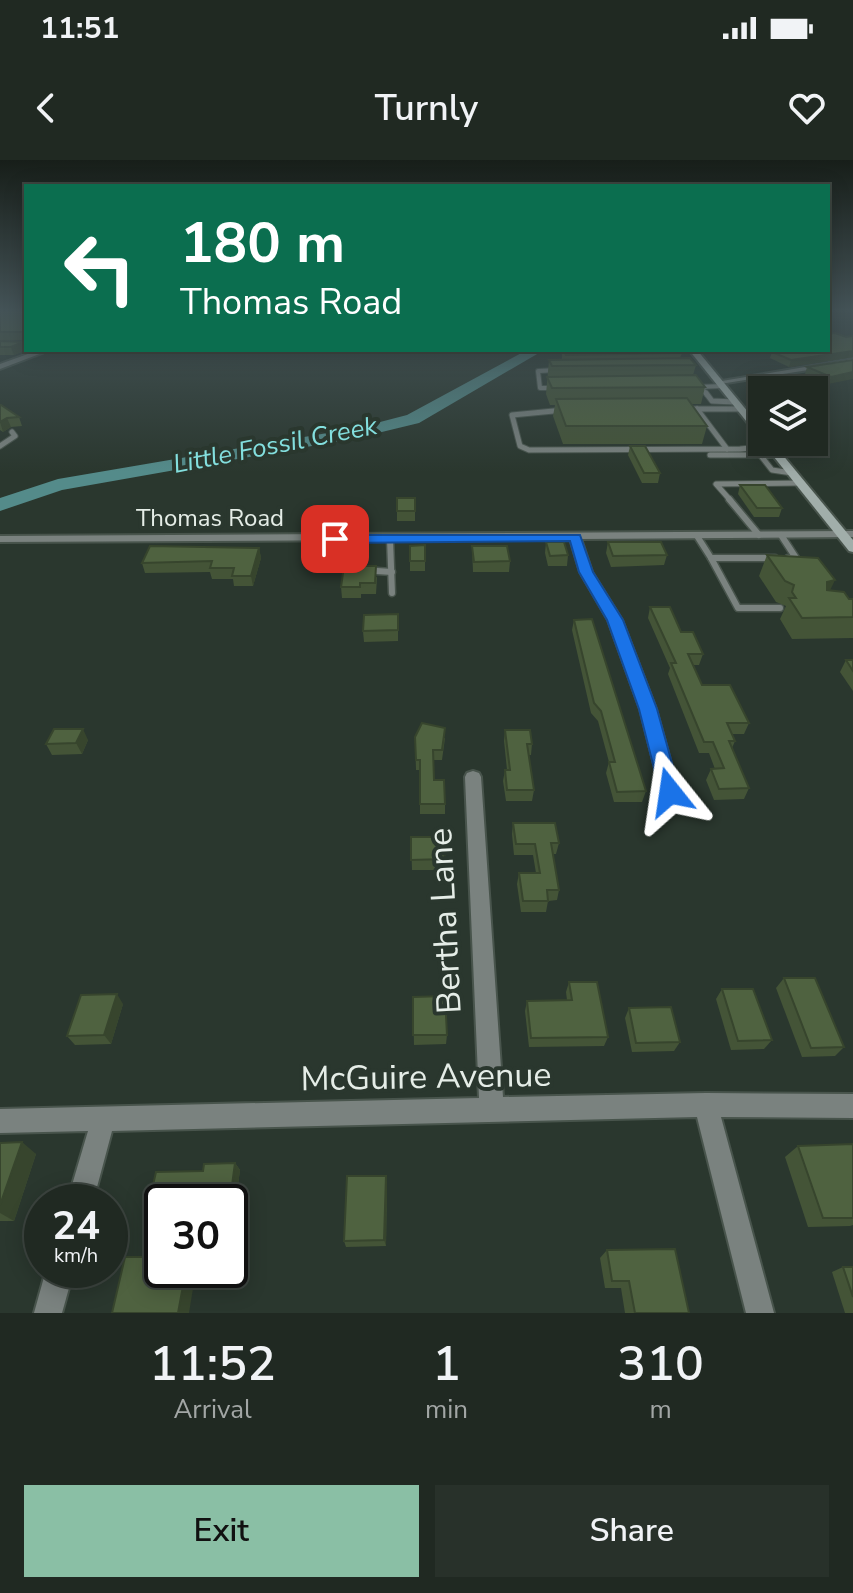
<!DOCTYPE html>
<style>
body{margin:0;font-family:"Nunito Sans",sans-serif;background:#28312a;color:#f1f3f6;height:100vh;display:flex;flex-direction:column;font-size:30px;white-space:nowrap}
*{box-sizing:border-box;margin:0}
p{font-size:26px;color:#a2a6a5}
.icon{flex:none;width:44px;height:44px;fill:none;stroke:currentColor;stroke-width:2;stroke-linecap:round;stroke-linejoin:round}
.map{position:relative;height:1153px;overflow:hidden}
.drawer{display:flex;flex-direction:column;background:#202922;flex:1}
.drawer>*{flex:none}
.guide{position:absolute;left:24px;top:24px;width:806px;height:168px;border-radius:0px;box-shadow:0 4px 20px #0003,0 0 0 2px #3d4540;background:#0b6e4f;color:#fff;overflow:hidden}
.tools{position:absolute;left:748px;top:216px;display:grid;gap:16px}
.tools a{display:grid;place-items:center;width:80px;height:80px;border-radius:0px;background:#202922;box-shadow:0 4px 20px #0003,0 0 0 2px #3d4540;font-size:40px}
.speed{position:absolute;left:24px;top:1024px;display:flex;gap:16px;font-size:40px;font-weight:700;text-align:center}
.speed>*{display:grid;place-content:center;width:104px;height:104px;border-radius:50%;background:#202922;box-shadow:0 4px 20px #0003,0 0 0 2px #3d4540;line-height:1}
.speed small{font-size:20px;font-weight:400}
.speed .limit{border:4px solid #111;border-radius:12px;background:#fff;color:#111}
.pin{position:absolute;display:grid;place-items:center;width:68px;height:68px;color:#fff;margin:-34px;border-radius:16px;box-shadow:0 4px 12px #0006}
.me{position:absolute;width:88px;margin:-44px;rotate:345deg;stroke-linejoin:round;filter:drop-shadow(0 0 6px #0008)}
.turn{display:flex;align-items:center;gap:28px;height:168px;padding:0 24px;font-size:36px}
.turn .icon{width:104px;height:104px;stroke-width:2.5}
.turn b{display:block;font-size:56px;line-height:68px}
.eta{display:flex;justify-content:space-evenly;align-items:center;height:136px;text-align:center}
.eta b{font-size:48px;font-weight:600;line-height:56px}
.primary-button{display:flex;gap:16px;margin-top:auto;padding:16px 24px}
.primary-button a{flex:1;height:92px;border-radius:0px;background:#8abfa5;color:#111;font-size:32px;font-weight:600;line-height:92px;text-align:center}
.primary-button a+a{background:#28312a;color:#f1f3f6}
.status{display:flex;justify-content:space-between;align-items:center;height:56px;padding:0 40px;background:#202922;direction:ltr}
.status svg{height:22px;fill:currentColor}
header{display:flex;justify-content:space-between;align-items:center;height:104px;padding:0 24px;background:#202922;font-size:36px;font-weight:600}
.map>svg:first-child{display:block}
</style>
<div class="status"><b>11:51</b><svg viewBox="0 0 49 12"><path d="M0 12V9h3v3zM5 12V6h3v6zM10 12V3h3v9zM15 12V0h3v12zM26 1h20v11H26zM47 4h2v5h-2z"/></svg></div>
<header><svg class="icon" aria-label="back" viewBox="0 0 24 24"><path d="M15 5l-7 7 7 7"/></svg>Turnly<svg class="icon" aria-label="heart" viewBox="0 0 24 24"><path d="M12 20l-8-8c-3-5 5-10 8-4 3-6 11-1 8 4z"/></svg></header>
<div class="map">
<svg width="853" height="1153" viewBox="0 0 853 1153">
<rect width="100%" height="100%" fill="#2a372e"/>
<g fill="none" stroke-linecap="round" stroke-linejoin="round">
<!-- river -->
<path fill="#548b8a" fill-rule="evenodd" d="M527 190H544L419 263 357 278 62 330 0 351V338L58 319 357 268 407 255Z"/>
<defs>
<g id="service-far2">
<path d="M697 227 723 226"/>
<path d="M701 227 707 235"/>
<path d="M555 228H540L538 211 557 210"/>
</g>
<g id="service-far1">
<path d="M706 233 712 241 735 242"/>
<path d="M686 249H741"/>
<path d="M697 249 727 289"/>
<path d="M564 250 512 255 520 286 529 290 740 289 771 286"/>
<path d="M0 286 15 276 12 272"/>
<path d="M710 295H763"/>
<path d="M777 295 761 296 772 310 792 313"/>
<path d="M731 341 716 324 801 323"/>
</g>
<g id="service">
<path d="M729 339 759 375"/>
<path d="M781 375 796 398H788"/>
<path d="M697 376 711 398H775"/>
<path d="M364 379 362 410 392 412"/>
<path d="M390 379 392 433"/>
<path d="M711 398 738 448H780"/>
</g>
<g id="minor">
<path d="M0 182 26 183V187L0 186Z"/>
<path d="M39 190H50L0 209V204Z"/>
<path d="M853 199V203L720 224 716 222Z"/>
<path d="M853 371V377L581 379 592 412 622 460 656 549 679 632 676 637H664L661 632 640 549 608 460 580 412 570 379 0 382V376Z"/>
<path d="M473 611 479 613 481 617 503 937 706 933 853 934V958L721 957 774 1153H746L697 957 112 971 93 1042H67L88 971 0 973V949L479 938 465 617 467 613Z"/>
<path d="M46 1110H74L62 1153H34Z"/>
</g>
<g id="secondary">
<path d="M689 190H697L762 269V278L759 277Z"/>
<path d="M762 282H772L853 380V392L849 391Z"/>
</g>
</defs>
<!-- service-far2 casing -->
<use href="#service-far2" stroke="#48544c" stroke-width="6"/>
<!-- service-far1 casing -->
<use href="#service-far1" stroke="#48544c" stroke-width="7"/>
<!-- service casing -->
<use href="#service" stroke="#48544c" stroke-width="9"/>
<!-- minor casing -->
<use href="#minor" stroke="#48544c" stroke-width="4"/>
<!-- secondary casing -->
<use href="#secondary" stroke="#48544c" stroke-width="4"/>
<!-- service-far2 -->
<use href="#service-far2" stroke="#7a827f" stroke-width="4"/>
<!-- service-far1 -->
<use href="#service-far1" stroke="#7a827f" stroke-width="5"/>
<!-- service -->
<use href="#service" stroke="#7a827f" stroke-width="6"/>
<!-- minor -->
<use href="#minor" fill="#7a827f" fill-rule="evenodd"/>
<!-- secondary -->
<use href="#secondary" fill="#a1aeaa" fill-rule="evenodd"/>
</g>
<!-- wall -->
<g fill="#445437">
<path d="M0 151H26L25 180H0Z"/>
<path d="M853 176V197L789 207 770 198 772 192Z"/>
<path d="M0 181 26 190 14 195H0Z"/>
<path d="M562 190H680L682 193 680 198 696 205 693 215 705 227 701 244H691L707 266 702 284H563L553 256 555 245H550L546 234 549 200H562Z"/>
<path d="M853 200 828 224 805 214 807 207Z"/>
<path d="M0 245 19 257 22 266 11 267 3 272 0 270Z"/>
<path d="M630 286 660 313 658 323H642L628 295Z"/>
<path d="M740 325 782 348 779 357H754L738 334Z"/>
<rect x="397" y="338" width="18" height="23"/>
<path d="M546 382 568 395 567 406H548L545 393Z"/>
<path d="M608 382 667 395 664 405 611 407 606 393Z"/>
<path d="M425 385V411H410V386Z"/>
<path d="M472 386 510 401 509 412H473Z"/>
<path d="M259 388 261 398 253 426H234L233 419H212L210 412 145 413 142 403Z"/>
<path d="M767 395 830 430 849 439H853V478L792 479 780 459 786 446 776 442 759 416Z"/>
<path d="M377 417 376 434H361V438H342L341 427Z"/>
<path d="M650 447 681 472 703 494 699 505H693L702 525 749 563 744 574H732L735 581 732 588 749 628 744 639 714 640 706 620 711 609H715L709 593H699L668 514 670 508 648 458Z"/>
<path d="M398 454V481L364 482 363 471Z"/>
<path d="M574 460 646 631 642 642H614L606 613 609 602 598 561 591 553 572 470Z"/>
<path d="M846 500H853V531L840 512Z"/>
<path d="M505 570 532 584 531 595H529L534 630 532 641H506L503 621 505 610H507L504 581Z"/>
<path d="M415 577 445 578 442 600H434V620L445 644V654H420V610H416Z"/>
<path d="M88 580 82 594 52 595 46 584Z"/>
<path d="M513 663 559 683 556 694H553L559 730 557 740 548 741 546 752H521L517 724 519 713H536L533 695H514L512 674Z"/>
<path d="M411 677 445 699 444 710H412Z"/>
<path d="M784 818 844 887 835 896 802 897 776 828Z"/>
<path d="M569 822 608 877 604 886 529 887 525 851 527 841 567 840 566 832Z"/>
<path d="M722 829 772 880 764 889 731 890 716 839Z"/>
<path d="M413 837 447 875 446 884 414 885Z"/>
<path d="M123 844 111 884 75 885 67 876Z"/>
<path d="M629 848 680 882 674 891 632 892 625 858Z"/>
<path d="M0 983 36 994 14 1061H0Z"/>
<path d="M853 984V1065L850 1066 808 1067 785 997 798 986Z"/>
<path d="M235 1003 240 1010 236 1040 162 1042V1070H151L144 1064 156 1012 203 1011 204 1004Z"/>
<path d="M386 1016 387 1023 386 1086 346 1087 344 1081Z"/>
<path d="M607 1090 689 1153H625L621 1128H605L600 1098Z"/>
<path d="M843 1107H853V1153H845L832 1112Z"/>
</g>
<!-- shaded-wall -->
<g fill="#37452d">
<path d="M23 182 26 190 14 195 11 187Z"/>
<path d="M853 191V197L789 207 791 200Z"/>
<path d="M853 212V219L828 224 831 217Z"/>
<path d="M7 258 11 267 3 272 0 262Z"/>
<path d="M259 388 261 398 253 426 251 416Z"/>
<path d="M835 420 825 441 827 422Z"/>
<path d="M83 569 88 580 82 594 76 583Z"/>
<path d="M117 834 123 844 111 884 104 875Z"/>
<path d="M22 982 36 994 14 1061 0 1053V1045Z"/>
<path d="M235 1003 240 1010 236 1040 231 1033Z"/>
<path d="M386 1016 387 1023 386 1086 384 1080Z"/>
<path d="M188 1034 194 1041V1042H187Z"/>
<path d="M186 1110H196L189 1153H178Z"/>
</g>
<!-- building -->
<g fill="#4f6240" stroke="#37452d" stroke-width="2">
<path d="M0 151H26V181L23 172H0Z"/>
<path d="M835 173 846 177 853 176V191L791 200 772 192 780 190H828V174Z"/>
<path d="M0 181 23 182 11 187H0Z"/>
<path d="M564 190H679L682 193 566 195Z"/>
<path d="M690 198 696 205 552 206 549 200Z"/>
<path d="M853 200V212L831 217 807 207Z"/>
<path d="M696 215 705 227 552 228 547 217Z"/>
<path d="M687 238 707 266H566L556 239Z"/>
<path d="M0 245H1L19 257 7 258 0 262Z"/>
<path d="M630 286H645L660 313H644Z"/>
<path d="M740 325H765L782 348H757Z"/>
<rect x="397" y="338" width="18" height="13"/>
<path d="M546 382H564L568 395 550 396Z"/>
<path d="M608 382H661L667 395 613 396Z"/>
<path d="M425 385V401H410V386Z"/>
<path d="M150 386 259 388 251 416H232L234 408H210L212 401 142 403Z"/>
<path d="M472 386H507L510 401 474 402Z"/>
<path d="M767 395 818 398 835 420 827 422V430L844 432 849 439H853V457L802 458 789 438H796L792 432 794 425 785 421Z"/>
<path d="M344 406H376L375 423H360V427H341Z"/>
<path d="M650 447H670L681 472H693L703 494H688L702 525H730L749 563H727L735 581H729L749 628 719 629 711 609 724 608 713 582H704L671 503H676Z"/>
<path d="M398 454V470L363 471 364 455Z"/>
<path d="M592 459 646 631 617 632 609 602H615L601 551 594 543 574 460Z"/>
<path d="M846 500H853V511Z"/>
<path d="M422 563 445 568 442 590H433L434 620H444L445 644H420V600H416L415 577Z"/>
<path d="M54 569H83L76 583 46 584Z"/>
<path d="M505 570H530L532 584H527L534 630H507L505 610H510Z"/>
<path d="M513 663H555L559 683H551L559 730H547L548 741H523L519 713H540L535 684H516Z"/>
<path d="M411 677H444L445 699 411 700Z"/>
<path d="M784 818H815L844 887 811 888Z"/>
<path d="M569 822H597L608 877 531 878 527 841 572 840Z"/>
<path d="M722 829H753L772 880 738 881Z"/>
<path d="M117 834 104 875 67 876 81 835Z"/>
<path d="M445 836 447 875H413V837Z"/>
<path d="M671 847 680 882 636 883 629 848Z"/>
<path d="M22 982 0 1045V983Z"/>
<path d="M853 984V1058H823L798 986Z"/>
<path d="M235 1003 231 1033 188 1034 187 1042H162V1064H144L156 1012 203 1011 204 1004Z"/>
<path d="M347 1016H386L384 1080 344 1081Z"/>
<path d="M675 1089 689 1153H635L629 1121H612L607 1090Z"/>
<path d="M125 1097H162V1110H186L178 1153H112Z"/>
<path d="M843 1107H853V1137Z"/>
</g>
<!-- sky -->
<linearGradient id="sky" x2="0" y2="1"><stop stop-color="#171e19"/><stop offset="0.48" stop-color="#445357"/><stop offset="1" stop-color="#445357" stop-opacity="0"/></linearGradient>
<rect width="853" height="312" fill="url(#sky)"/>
<!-- route -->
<path fill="#1a73e8" stroke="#114b97" stroke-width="2" d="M580 375 593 412 623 460 657 549 680 632 677 638H663L660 632 639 549 607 460 579 412 570 381 335 383 328 379 335 375Z"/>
<g text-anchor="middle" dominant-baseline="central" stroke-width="8" stroke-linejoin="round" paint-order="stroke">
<!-- far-street labels -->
<g font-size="24" fill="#e5ede7" stroke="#2a372e">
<text x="210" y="358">Thomas Road</text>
</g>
<!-- far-water labels -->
<g font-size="26" font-style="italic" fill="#83dfde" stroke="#2a372e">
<text transform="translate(275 285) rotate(-11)">Little Fossil Creek</text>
</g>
<!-- near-street labels -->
<g font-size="34" fill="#e5ede7" stroke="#2a372e">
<text transform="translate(445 761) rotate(-93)">Bertha Lane</text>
<text transform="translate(426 917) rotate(-1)">McGuire Avenue</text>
</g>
</g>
</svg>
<div class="tools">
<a><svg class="icon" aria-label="layers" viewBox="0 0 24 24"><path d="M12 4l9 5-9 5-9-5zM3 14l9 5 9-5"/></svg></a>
</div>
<div class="speed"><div>24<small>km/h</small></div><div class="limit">30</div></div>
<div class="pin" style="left:335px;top:379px;background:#d93025"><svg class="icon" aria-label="arrive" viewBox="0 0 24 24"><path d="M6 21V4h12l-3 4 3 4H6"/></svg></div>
<svg class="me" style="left:670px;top:632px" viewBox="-20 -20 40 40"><path d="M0-17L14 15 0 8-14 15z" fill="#1a73e8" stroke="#fff" stroke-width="4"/></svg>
<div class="guide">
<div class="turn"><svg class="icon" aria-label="left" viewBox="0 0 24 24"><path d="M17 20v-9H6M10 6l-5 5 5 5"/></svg><div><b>180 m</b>Thomas Road</div></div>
</div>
</div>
<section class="drawer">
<div class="eta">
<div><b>11:52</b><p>Arrival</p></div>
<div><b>1</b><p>min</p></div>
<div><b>310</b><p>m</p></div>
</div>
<div class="primary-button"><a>Exit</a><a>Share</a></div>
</section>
